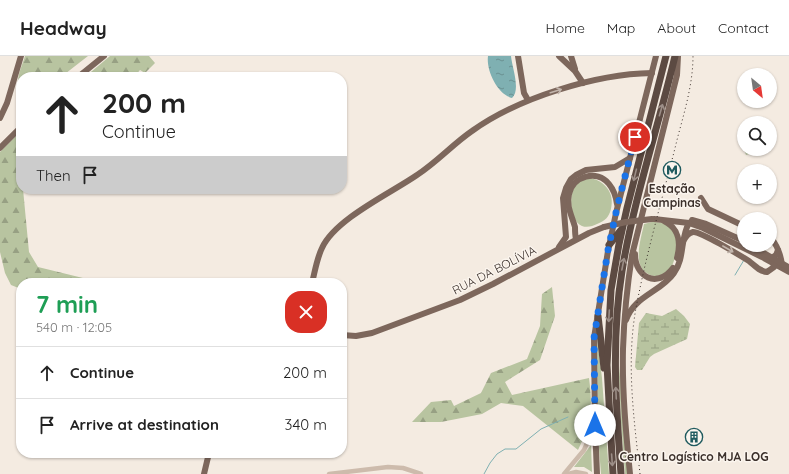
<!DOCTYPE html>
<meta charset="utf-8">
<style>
body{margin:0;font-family:Quicksand,sans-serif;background:#f2f2f2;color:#222;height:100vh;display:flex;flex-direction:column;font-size:15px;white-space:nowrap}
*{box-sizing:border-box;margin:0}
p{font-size:13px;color:#767676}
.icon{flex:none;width:22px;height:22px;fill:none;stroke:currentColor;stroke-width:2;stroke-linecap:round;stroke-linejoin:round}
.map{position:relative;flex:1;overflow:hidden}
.details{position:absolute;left:16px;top:222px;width:331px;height:180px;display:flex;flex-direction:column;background:#fff;border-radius:16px;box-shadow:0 1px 3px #0004}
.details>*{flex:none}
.banner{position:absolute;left:16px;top:16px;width:331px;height:122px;border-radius:16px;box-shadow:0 1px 3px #0004;background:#fff;color:#222;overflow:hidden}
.needle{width:26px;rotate:151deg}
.buttons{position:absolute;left:737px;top:12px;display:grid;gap:8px}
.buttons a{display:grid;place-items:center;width:40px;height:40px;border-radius:50%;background:#fff;box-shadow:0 1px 3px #0004;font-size:20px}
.pin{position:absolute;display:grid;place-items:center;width:34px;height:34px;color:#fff;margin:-17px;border:2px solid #fff;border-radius:50%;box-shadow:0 1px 4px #0007}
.me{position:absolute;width:44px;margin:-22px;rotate:0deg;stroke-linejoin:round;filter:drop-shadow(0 0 3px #0008)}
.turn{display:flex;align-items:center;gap:14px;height:84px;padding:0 20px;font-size:18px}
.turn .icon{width:52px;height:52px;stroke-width:2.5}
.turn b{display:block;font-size:28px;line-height:34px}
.then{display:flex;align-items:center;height:38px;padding:0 20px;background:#0003;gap:8px;font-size:15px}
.round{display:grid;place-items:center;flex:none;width:42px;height:42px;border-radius:16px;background:#f2f2f2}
.summary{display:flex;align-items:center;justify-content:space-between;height:68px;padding:0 20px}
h1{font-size:24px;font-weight:700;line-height:30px;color:#1e9e55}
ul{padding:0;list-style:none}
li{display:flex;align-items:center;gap:12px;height:52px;padding:0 20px;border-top:1px solid #e0e0e0}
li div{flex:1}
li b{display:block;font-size:15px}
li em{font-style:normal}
header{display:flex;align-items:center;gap:24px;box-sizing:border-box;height:56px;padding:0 20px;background:#fff;border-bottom:1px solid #e0e0e0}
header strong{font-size:19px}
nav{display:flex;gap:22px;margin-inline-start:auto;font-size:14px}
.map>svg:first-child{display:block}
</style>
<header>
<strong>Headway</strong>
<nav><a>Home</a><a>Map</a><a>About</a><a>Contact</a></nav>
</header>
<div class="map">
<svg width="789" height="418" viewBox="0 0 789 418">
<defs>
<pattern id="forest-firs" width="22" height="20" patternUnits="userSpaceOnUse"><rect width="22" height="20" fill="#b8c4a0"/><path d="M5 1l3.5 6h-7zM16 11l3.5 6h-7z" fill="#97a083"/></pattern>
<pattern id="wetland-marsh" width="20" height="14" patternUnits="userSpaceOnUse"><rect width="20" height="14" fill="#b8c4a0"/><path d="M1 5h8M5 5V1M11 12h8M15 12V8" fill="none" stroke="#97a083"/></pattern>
<pattern id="water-ripples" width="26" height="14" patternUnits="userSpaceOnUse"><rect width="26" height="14" fill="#7fb0b2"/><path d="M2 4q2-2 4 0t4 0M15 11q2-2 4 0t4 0" fill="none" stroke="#699091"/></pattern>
</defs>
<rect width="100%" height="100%" fill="#f4ebe1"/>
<!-- green -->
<g fill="#b8c4a0">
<path d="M744 93H761L762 94 746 99Z"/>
<path d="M590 122C605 125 615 137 611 153 609 161 605 165 597 168 593 170 587 172 582 170 570 165 568 138 576 129 580 124 584 123 590 122Z"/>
<path d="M652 166C659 166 668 167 672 173 679 181 677 206 669 214 664 218 656 222 650 219 631 211 641 183 644 168Z"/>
<path d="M597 283 602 322 609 418H601L598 379Z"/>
<path d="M621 297 628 418H625L621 365 619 321Z"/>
<path d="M591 389 592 416 584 411H574Z"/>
</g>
<!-- forest -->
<g fill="url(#forest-firs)">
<path d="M25 0H88L61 21H21V35C14 24 22 11 25 0Z"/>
<path d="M110 0H149L155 7 145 17 140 14 134 21H85Z"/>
<path d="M21 75V133H23L29 196 38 211 87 223 96 227H21V233L11 229 5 217 0 196V96Z"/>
<path d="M552 231 555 260 540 304 505 326 512 339 589 322C593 352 591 367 578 394L523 350 501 347 482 358 441 366H412L431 346 451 344 454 350 481 337 491 317 527 303 540 270 542 238Z"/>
</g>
<!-- wetland -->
<path fill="url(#wetland-marsh)" d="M676 253 684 260 690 268 687 283 654 298 650 301 642 314H637L635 311 639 267 646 257 662 260Z"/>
<!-- water -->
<path fill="url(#water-ripples)" d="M488 0H511C512 11 521 34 512 42 497 38 486 14 488 0Z"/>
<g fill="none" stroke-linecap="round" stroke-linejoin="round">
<!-- stream -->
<g stroke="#7fb0b2" stroke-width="1">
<path d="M735 219 744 204"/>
<path d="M484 418 490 407 497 398 505 393H516L541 373 568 361"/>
</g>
<!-- minor -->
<g stroke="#cdbbac" stroke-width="4.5">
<path d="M329 418 388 411 403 412 421 418"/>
<path d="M564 418 584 394 594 371"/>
<path d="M568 418 576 416 586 418"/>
</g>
<!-- major -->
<g stroke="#7d675c" stroke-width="6">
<path d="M518 0 524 37 528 44"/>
<path d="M559 0 575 15 583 27"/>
<path d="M571 0 575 13"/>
<path d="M78 21 104 0"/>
<path d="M0 62 7 47 21 0"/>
<path d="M0 92 21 71"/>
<path d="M701 142 708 153 744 170"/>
<path d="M654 163 689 167 703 172 762 201 789 216"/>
<path d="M692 164 706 168 744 185"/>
<path d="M664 165C679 172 681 187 677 202"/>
<path d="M770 181C777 188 781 200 782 209"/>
<path d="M576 183C575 179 575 175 575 171 572 160 566 150 569 138 573 120 597 113 609 128 614 134 616 141 617 148"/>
<path d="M684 184C686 180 688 177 693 176 700 175 741 200 749 205 755 210 759 215 767 216L774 211 772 202 776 199 778 194"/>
<path d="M750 189 788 211"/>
<path d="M559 191 566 181 563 142 566 132 571 123 576 119 586 114 615 111 630 102"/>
<path d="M635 198C635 221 657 233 673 212"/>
<path d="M312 227C315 215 317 202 322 192 335 163 391 137 417 119 437 106 453 88 472 75 518 42 595 18 652 17"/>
<path d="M626 264C634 240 661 236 674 217 685 202 680 182 689 167"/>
<path d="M342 279 356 280 372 277 460 244 493 228 589 177 604 171"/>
<path d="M204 418 209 397"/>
<path d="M597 418 595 369 594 282 608 195 616 157 656 0"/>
<path d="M630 418C626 377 622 335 623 293 624 262 627 231 632 199L677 19 678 0"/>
</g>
<!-- highway -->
<g stroke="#5c4a42" stroke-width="7">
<path d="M609 189 621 174"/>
<path d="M598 260 604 312"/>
<path d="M613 418 607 309 611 234 619 188 627 152 666 0"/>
<path d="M621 418C616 350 611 283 622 215 634 142 658 72 675 0"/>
</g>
<!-- rail -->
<path stroke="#3b302b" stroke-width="1" stroke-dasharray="1 3" stroke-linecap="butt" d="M640 418C634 363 626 307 636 252 647 194 664 137 678 80 685 54 693 27 693 0"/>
<!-- major-bridge -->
<path stroke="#7d675c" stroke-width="6" d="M604 171 626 166 652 163"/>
</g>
<!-- one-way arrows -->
<defs><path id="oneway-shaft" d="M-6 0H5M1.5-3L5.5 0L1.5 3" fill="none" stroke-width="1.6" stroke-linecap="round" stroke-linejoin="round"/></defs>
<g stroke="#c2b5ac">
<use href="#oneway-shaft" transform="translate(556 35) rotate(-17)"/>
<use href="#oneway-shaft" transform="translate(728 193) rotate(30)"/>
</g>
<g stroke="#9c8e87">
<use href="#oneway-shaft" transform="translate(661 54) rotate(-74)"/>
<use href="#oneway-shaft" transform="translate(635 119) rotate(104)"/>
<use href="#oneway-shaft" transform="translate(623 208) rotate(-79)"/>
<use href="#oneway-shaft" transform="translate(609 260) rotate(93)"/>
<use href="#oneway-shaft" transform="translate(616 337) rotate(-93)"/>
<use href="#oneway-shaft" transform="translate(612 404) rotate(86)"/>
</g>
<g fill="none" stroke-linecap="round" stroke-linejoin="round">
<!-- route -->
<path stroke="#1a73e8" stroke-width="7" stroke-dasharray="0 12.6" d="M595 369 594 282 608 194 617 152 635 81"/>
</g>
<!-- icons -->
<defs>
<symbol id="metro-ring" viewBox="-11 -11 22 22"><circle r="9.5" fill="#fbf5ee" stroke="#1f5a5e" stroke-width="1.5"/><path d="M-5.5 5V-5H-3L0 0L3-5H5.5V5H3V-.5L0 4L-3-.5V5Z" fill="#1f5a5e"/></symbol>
<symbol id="building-ring" viewBox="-11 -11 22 22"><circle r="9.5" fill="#fbf5ee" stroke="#1f5a5e" stroke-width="1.5"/><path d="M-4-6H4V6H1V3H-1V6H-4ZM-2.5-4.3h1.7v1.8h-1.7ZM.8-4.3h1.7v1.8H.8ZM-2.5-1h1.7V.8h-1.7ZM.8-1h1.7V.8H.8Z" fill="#1f5a5e"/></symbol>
</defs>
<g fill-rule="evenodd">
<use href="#metro-ring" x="662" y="104" width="20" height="20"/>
<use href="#building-ring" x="684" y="371" width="20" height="20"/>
</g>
<g text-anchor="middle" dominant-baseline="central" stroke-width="3" stroke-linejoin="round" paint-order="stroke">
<!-- poi labels -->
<g font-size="12" font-weight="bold" fill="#3b302b" stroke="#fbf5ee">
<text x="672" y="132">Estação<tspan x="672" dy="14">Campinas</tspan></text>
<text x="694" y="400">Centro Logístico MJA LOG</text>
</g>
<!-- street labels -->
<g font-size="12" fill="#3b302b" stroke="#fbf5ee">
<text transform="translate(494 214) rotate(-27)">RUA DA BOLÍVIA</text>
</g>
</g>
</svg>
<div class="buttons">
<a><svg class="needle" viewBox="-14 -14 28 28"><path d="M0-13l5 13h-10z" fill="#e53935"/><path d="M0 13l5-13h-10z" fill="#767676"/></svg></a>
<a><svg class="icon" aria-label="search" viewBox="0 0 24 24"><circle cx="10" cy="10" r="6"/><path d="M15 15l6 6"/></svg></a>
<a>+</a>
<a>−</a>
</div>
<div class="pin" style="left:635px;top:81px;background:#d93025"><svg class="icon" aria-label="arrive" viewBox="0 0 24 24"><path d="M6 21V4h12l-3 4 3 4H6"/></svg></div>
<svg class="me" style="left:595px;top:369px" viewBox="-20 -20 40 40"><circle r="19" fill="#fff"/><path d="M0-13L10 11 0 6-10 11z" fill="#1a73e8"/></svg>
<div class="banner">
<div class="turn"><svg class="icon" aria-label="ahead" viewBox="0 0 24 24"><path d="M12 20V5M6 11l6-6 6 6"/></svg><div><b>200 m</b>Continue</div></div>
<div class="then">Then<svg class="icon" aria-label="arrive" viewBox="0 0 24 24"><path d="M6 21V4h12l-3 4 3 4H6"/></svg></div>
</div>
<section class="details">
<div class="summary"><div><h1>7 min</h1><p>540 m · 12:05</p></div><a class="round" style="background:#d93025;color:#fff"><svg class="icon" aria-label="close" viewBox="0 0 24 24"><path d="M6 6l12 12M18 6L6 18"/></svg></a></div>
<ul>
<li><svg class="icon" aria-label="ahead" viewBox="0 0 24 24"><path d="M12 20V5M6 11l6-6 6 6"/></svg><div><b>Continue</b></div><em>200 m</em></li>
<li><svg class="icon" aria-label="arrive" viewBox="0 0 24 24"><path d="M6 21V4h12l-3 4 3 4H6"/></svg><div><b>Arrive at destination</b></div><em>340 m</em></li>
</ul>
</section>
</div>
